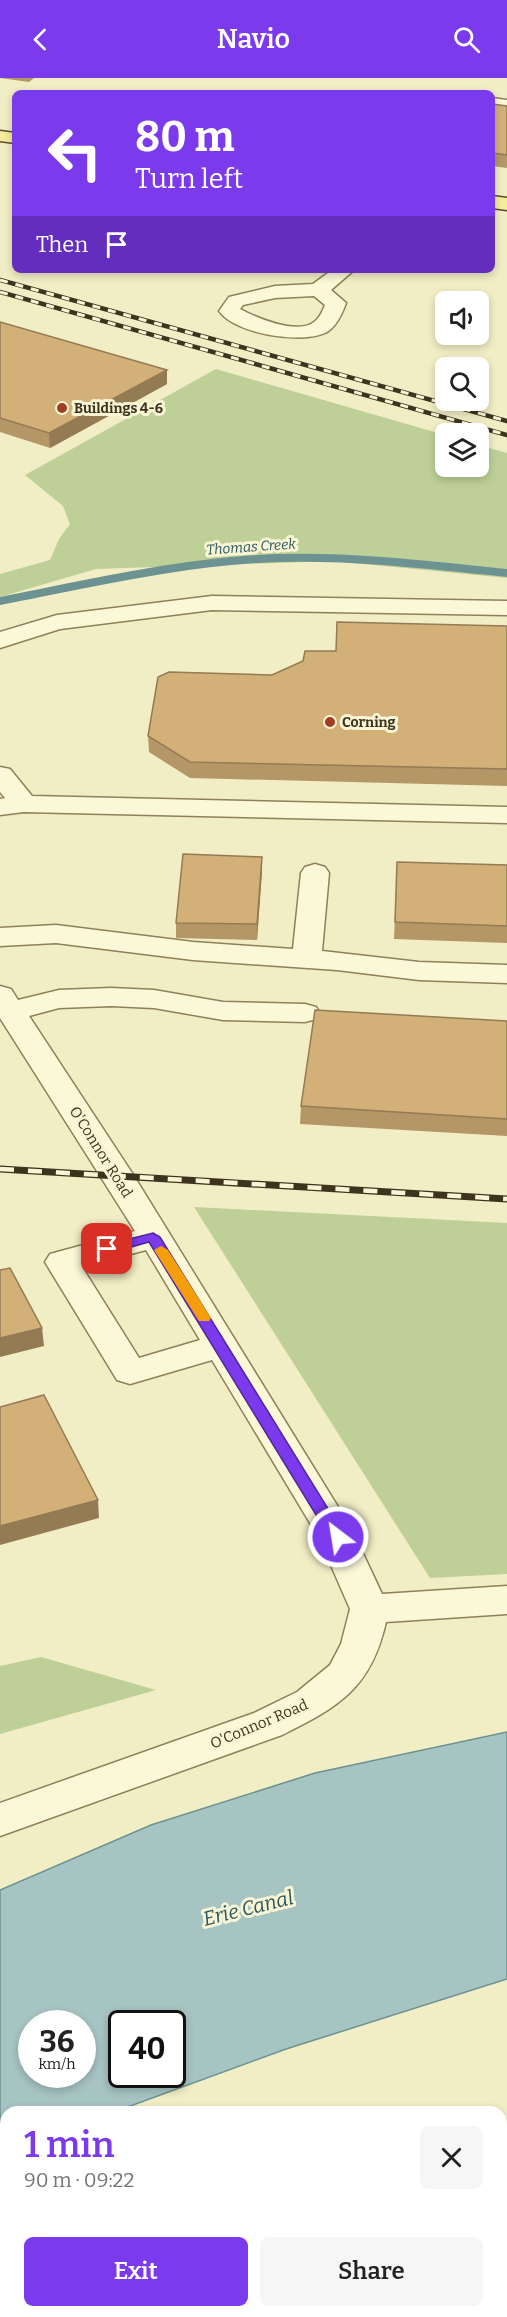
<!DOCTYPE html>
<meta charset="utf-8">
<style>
body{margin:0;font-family:Bitter,serif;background:#f6f6f6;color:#222;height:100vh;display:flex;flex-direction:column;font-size:22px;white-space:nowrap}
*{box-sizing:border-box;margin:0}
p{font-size:20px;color:#767676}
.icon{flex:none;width:33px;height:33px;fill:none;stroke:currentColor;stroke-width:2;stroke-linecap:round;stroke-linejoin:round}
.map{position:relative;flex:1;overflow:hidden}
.panel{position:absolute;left:0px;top:2028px;width:507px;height:212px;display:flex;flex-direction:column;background:#fff;border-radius:18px 18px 0 0;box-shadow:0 3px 9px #0003}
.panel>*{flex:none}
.banner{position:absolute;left:12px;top:12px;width:483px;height:183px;border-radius:9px;box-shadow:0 3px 9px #0003;background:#7c3aed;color:#fff;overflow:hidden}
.controls{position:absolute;left:435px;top:213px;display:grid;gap:12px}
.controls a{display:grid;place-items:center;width:54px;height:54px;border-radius:9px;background:#fff;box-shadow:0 3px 9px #0003;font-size:30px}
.speed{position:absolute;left:18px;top:1932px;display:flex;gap:12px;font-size:30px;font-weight:700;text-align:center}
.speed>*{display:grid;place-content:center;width:78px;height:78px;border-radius:50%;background:#fff;box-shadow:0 3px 9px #0003;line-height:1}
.speed small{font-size:15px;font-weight:400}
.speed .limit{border:3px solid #111;border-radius:9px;background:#fff;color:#111}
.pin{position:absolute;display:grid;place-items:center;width:51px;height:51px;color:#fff;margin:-26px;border-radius:12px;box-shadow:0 3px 9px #0006}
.me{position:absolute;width:66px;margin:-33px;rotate:329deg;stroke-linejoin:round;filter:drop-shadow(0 0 4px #0008)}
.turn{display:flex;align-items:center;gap:21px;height:126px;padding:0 24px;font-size:27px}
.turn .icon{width:78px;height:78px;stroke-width:2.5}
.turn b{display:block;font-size:42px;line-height:51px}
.then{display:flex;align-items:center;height:57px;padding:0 24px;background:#0003;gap:12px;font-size:22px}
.round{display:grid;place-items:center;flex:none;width:63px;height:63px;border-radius:9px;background:#f6f6f6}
.headline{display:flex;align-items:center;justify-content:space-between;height:102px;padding:0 24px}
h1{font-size:36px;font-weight:600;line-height:45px;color:#7c3aed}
.primary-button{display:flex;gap:12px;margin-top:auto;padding:12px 24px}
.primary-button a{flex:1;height:69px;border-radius:9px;background:#7c3aed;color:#fff;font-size:24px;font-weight:600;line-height:69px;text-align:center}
.primary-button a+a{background:#f6f6f6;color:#222}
header{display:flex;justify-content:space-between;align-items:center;height:78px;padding:0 24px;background:#7c3aed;color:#fff;font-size:27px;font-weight:600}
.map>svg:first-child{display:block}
</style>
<header><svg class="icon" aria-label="back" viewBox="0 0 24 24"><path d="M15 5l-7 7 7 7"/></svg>Navio<svg class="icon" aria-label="search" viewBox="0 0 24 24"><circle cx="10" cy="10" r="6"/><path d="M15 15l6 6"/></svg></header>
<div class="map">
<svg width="507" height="2239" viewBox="0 0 507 2239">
<rect width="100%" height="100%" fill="#f1edc4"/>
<!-- green -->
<g fill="#bed097">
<path d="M216 291 445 357 446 388H478L479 367 507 375V500L333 483 96 491 0 519V496L50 482 59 461 70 446 63 428 25 397Z"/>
<path d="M194 1129 507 1145V1496L430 1500Z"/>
<path d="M41 1579 156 1612 0 1656V1588Z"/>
</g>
<!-- water -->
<path fill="#a6c4c2" stroke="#6c9392" stroke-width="1.5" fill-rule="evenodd" d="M507 1654V1901L286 1971 114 2034H6V2074L0 2076V1812L151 1747 315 1695ZM32 1946H82V1996H32ZM122 1946H172V1996H122Z"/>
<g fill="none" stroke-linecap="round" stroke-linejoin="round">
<!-- stream -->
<path stroke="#6c9392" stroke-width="8" d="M0 523C92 505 185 483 279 480 355 478 432 487 507 495"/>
<defs>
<g id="minor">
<path d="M492 20 507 22V32L492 30Z"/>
<path d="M332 192H354L331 212 346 225C342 236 336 250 325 255 301 266 235 256 219 233L229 219 275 208 313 206ZM314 218 325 227C322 234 319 242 311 246 293 255 257 240 240 231L243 227 275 220Z"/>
<path d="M212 518 507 523V537L212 532 60 551 0 570V554L57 537Z"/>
<path d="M0 689 10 691 32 718 507 729V745L24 734 0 737V721L5 720 0 714Z"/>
<path d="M315 786 325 789 329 795 322 873 419 884 507 887V905L419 902 337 892 193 882 56 865 0 868V850L56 847 193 864 293 871 301 795 305 789Z"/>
<path d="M0 908 11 911 18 922 59 912 111 910 154 912 223 924 305 926 316 929 320 935 316 941 305 944 223 942 154 930 111 928 59 930 29 938 134 1098 351 1450 382 1516 507 1508V1536L386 1544C371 1610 339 1629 282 1657L0 1758V1725L254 1635 297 1614 330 1587 341 1566 350 1531 319 1460 212 1282 130 1306 117 1302 45 1184 50 1176 135 1153 0 940ZM146 1172 200 1262 139 1280 82 1189Z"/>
</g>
<g id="major">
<path d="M0 53 15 55V65L0 63Z"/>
<path d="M492 118 507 120V132L492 130Z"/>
</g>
</defs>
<!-- minor casing -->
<use href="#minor" stroke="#8e8059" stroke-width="3"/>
<!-- major casing -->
<use href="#major" stroke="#5b4c2d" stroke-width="3"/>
<!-- minor -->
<use href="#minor" fill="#fbf8d8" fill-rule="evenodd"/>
<!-- major -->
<use href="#major" fill="#f6ed9a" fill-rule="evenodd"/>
<defs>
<g id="rail-far1">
<path d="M0 202 507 343"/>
<path d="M0 214 507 357"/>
</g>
<path id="rail" d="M0 1091 507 1121"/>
</defs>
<!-- rail-far1 casing -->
<use href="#rail-far1" stroke="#3d331e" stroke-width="4.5"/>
<!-- rail casing -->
<use href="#rail" stroke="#3d331e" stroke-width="7"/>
<!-- rail-far1 -->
<use href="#rail-far1" stroke="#f8f5d5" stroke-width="3" stroke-dasharray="8" stroke-linecap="butt"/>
<!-- rail -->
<use href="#rail" stroke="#f8f5d5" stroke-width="4.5" stroke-dasharray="14" stroke-linecap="butt"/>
</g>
<!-- wall -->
<g fill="#b59767">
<path d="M0 0H34L29 4Z"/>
<path d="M492 26 507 28V90L492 88Z"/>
<path d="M0 244 167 306 50 370 0 354Z"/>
<path d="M507 548V708L190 700 149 674 148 658 272 597 336 573Z"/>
<path d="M262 779V793L257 862 176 860V845Z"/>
<path d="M397 784 507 787V865L394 861Z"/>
<path d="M507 943V1058L300 1046 301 1028Z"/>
</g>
<!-- shaded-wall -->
<g fill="#937b54">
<path d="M167 292V306L50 370 49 355Z"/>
<path d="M262 779V793L257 862V846Z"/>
<path d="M42 1250 44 1268 0 1279V1260Z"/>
<path d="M98 1422 99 1440 0 1467V1448Z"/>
<path d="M507 2221V2239H492Z"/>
</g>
<!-- building -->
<g fill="#d2b078" stroke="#937b54" stroke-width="1.5">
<path d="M492 26 507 28V77L492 75Z"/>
<path d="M0 244 167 292 49 355 0 340Z"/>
<path d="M337 544 507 548V691L190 684 148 658 158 599 169 594 272 597 303 583 305 573H336Z"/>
<path d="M183 776 262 779 257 846 176 845Z"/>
<path d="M397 784 507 787V848L395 844Z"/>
<path d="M315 932 507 943V1041L301 1028Z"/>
<path d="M10 1190 42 1250 0 1260V1192Z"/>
<path d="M44 1317 98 1422 0 1448V1329Z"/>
<path d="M507 2153V2232L492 2239H477L476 2237 472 2239H278L289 2234H501V2156Z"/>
</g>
<!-- route -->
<path fill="#7c3aed" stroke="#51269a" stroke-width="1.5" d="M153 1155 160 1159 343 1455 346 1459 343 1463H332L149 1164 107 1176 100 1171 102 1168Z"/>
<!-- slow -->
<path fill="#f59e0b" d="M161 1168 168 1172 211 1240 209 1243H199L197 1240 154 1172Z"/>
<!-- markers -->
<g fill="#a13d25" stroke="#f8f5d5" stroke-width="2">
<circle cx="62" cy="330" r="6"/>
<circle cx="330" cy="644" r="6"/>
</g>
<g text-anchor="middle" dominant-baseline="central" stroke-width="6" stroke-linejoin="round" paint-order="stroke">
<!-- far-poi labels -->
<g font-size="14" font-weight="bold" fill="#3d331e" stroke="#f8f5d5" text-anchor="start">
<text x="74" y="330">Buildings 4-6</text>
<text x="342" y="644">Corning</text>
</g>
<!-- far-water labels -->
<g font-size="14" font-style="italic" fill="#2c565d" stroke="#f8f5d5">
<text transform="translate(251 469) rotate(-4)">Thomas Creek</text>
</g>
<!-- street labels -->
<g font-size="15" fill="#3d331e" stroke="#f8f5d5">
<text transform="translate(101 1074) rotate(58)">O'Connor Road</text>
<text transform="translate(259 1646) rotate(-23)">O'Connor Road</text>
</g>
<!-- near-water labels -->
<g font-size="20" font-style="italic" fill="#2c565d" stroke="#f8f5d5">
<text transform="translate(248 1830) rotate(-14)">Erie Canal</text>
</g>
</g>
</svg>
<div class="controls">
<a><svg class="icon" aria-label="sound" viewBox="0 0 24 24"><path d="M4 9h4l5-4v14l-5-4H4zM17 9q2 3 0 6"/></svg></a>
<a><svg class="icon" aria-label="search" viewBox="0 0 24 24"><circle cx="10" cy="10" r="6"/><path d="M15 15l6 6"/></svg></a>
<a><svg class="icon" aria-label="layers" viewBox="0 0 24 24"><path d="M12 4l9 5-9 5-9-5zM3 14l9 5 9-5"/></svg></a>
</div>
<div class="speed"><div>36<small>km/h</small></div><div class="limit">40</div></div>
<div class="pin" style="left:107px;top:1171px;background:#d93025"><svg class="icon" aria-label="arrive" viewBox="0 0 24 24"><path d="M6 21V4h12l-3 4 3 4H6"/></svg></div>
<svg class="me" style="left:338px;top:1459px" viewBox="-20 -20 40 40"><circle r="17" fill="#7c3aed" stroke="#fff" stroke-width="3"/><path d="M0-11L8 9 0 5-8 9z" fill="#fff"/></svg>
<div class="banner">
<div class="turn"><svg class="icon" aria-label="left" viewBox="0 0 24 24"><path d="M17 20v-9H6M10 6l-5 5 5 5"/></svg><div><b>80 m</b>Turn left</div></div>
<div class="then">Then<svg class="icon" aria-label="arrive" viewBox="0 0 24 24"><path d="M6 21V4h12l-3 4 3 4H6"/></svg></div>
</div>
<section class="panel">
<div class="headline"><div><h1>1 min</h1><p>90 m · 09:22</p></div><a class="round"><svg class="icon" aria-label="close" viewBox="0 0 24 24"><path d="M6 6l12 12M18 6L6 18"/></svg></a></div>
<div class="primary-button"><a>Exit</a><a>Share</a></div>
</section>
</div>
